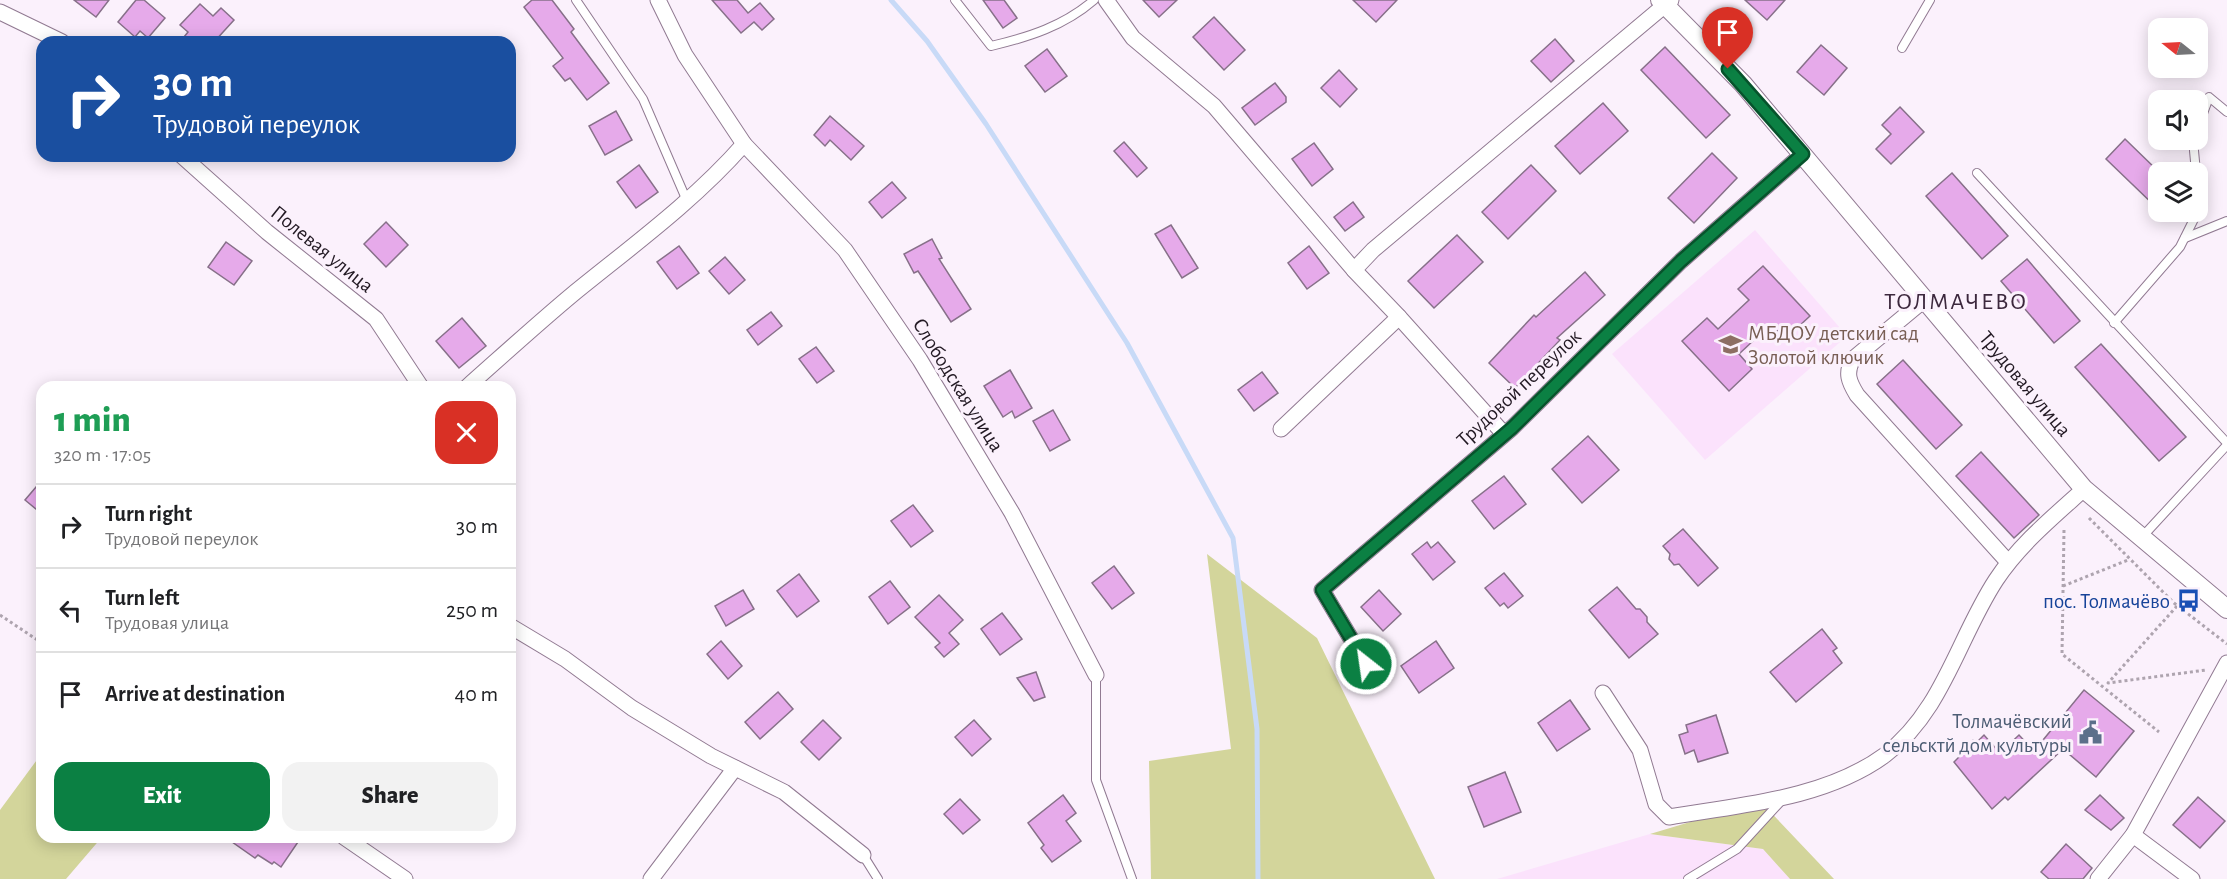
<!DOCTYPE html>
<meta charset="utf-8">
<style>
body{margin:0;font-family:"Alegreya Sans",sans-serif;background:#f2f2f2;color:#202124;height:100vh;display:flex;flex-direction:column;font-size:22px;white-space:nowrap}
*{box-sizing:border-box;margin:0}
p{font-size:20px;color:#757577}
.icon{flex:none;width:33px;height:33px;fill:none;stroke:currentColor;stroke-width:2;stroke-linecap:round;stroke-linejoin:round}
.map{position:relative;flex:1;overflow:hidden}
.sheet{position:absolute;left:36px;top:381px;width:480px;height:462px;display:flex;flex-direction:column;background:#fff;border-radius:18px;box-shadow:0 3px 15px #0003}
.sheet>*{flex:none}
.hud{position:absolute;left:36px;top:36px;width:480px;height:126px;border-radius:18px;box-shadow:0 3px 15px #0003;background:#1a4fa0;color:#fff;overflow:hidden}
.needle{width:39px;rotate:288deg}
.controls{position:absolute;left:2148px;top:18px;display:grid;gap:12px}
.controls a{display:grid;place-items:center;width:60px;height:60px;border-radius:12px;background:#fff;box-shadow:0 3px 15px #0003;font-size:30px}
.pin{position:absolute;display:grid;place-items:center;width:51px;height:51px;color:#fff;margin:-62px -26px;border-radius:50% 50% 50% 0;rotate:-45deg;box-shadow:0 0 6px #0007}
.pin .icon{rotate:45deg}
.me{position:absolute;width:66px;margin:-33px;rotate:330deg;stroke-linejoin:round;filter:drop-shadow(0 0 4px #0008)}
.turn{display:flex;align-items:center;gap:21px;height:126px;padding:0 18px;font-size:27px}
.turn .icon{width:78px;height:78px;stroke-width:2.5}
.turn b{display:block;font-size:42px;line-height:51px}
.round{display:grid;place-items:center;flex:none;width:63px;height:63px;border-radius:18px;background:#f2f2f2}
.headline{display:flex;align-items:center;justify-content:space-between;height:102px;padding:0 18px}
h1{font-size:36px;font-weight:800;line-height:45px;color:#1e9e55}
.action{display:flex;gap:12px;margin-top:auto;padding:12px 18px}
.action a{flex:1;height:69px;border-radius:18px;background:#0b8043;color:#fff;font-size:24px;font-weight:800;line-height:69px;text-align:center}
.action a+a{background:#f2f2f2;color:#202124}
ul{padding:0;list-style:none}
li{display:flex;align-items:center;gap:18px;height:84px;padding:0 18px;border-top:2px solid #e0e0e0}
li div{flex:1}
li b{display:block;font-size:22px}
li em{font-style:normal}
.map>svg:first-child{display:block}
</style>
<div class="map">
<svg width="2227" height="879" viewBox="0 0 2227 879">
<rect width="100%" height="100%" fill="#fbf1fc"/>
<!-- built -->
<g fill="#fbe2fc">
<path d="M1755 230 1847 336 1705 460 1612 354Z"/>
<path d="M1650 834 1763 849 1790 879H1497Z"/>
</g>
<!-- green -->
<g fill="#d3d59b">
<path d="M1207 554 1317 638 1435 879H1151L1149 761 1231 749Z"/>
<path d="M42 753V837H102L66 879H0V810Z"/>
<path d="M1760 801 1834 879H1790L1763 849 1650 834Z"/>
</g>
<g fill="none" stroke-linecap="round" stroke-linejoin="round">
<!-- stream -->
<path stroke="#c8daf7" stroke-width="5" d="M891 0 927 41 986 124 1127 343 1233 538 1257 729 1258 879"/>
</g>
<!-- building -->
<g fill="#e6aaea" stroke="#877089" stroke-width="1.5">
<path d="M74 0H109L96 17Z"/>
<path d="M136 0H144L165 18 148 38 140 31 135 37 118 22Z"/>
<path d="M532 0H552L574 29 571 32 609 83 587 100 570 78 565 81 553 66 563 58 524 7Z"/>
<path d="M712 0H737L748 13 760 3 774 19 762 30 754 22 741 33Z"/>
<path d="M983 0H1004L1017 18 1003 28Z"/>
<path d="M1143 0H1177L1159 17Z"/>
<path d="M1353 0H1397L1376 22Z"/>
<path d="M1745 0H1785L1767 20Z"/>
<path d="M200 4 213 16 221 8 234 20 214 42H180L188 32 180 25Z"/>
<path d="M1214 17 1245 50 1224 70 1193 37Z"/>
<path d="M1555 39 1574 61 1551 82 1531 61Z"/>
<path d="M1821 45 1847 68 1824 95 1797 72Z"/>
<path d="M1665 47 1730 115 1706 138 1641 70Z"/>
<path d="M1047 49 1067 76 1045 92 1025 66Z"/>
<path d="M1339 70 1357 89 1340 107 1321 88Z"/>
<path d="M1275 83 1286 97V102L1255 125 1242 108Z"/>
<path d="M1603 103 1628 131 1580 174 1555 146Z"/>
<path d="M1900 107 1924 132 1891 164 1876 149 1891 134 1882 125Z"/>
<path d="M616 111 632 140 605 155 589 126Z"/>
<path d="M830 116 864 146 851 160 830 140 825 146 814 135Z"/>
<path d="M2125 139 2158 171V209L2106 159Z"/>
<path d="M1124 142 1147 168 1137 177 1114 151Z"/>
<path d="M1314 143 1333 169 1312 186 1292 159Z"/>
<path d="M1712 153 1737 178 1694 223 1668 198Z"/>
<path d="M639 165 658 192 636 208 617 182Z"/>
<path d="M1531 165 1556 191 1508 239 1482 212Z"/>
<path d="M1952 173 2008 236 1982 259 1926 196Z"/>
<path d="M892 182 906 198 882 218 869 202Z"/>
<path d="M1353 202 1364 217 1345 231 1334 217Z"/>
<path d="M386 222 408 245 386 267 364 244Z"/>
<path d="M1171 225 1198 268 1182 278 1155 234Z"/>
<path d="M1457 235 1483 262 1434 308 1408 281Z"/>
<path d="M932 239 942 258 939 259 971 309 951 322 918 271 914 273 904 254Z"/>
<path d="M226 242 252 261 234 285 208 267Z"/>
<path d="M679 246 699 273 677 289 657 262Z"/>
<path d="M1309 246 1329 273 1307 289 1288 263Z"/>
<path d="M725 257 745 280 729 294 709 271Z"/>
<path d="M2027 259 2080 321 2054 343 2001 281Z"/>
<path d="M1763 266 1810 316 1785 339 1771 324 1739 354 1752 369 1729 391 1682 341 1707 318 1718 329 1749 300 1738 289Z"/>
<path d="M1585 272 1605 295 1557 338 1560 340 1515 388 1489 363 1534 315 1536 317Z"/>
<path d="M771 312 782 326 758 345 747 330Z"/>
<path d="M462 318 486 346 459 368 436 341Z"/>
<path d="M2101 344 2186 437 2159 461 2075 367Z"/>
<path d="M816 347 834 371 817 383 799 359Z"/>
<path d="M1903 360 1962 425 1936 449 1877 384Z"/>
<path d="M1010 370 1032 408 1015 418 1012 411 1003 417 984 386Z"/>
<path d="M1262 372 1278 393 1254 411 1238 390Z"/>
<path d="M1053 410 1070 440 1050 451 1033 421Z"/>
<path d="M1588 436 1619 470 1582 503 1552 469Z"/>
<path d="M1981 452 2039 515 2014 538 1956 476Z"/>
<path d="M1504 476 1526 504 1494 529 1472 501Z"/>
<path d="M42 480V514L25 500Z"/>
<path d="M913 505 933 531 911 547 891 521Z"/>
<path d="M1683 529 1718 568 1698 586 1679 564 1674 565 1669 559 1670 554 1663 546Z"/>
<path d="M1427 542 1431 548 1438 542 1455 562 1433 580 1412 554Z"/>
<path d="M1114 566 1134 593 1112 609 1092 583Z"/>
<path d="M1504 573 1523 596 1508 608 1504 603 1500 606 1485 588Z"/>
<path d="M799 574 819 601 797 617 777 591Z"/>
<path d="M890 581 910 607 888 624 869 597Z"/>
<path d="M1617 587 1636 609H1640L1647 617V622L1658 634 1629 658 1589 610Z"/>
<path d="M743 590 754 609 726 626 715 606Z"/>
<path d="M1379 590 1401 614 1383 631 1361 607Z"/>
<path d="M939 595 963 620 949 633 959 644 944 657 935 647 940 643 915 617Z"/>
<path d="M1002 613 1022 639 1000 655 981 629Z"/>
<path d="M1822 629 1837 648 1833 651 1842 663 1796 702 1770 672Z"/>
<path d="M721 641 742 666 728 679 707 654Z"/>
<path d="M1436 641 1454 668 1419 693 1401 666Z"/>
<path d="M1036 672 1045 697 1034 701 1017 678Z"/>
<path d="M2084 690 2134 731 2096 777 2063 749 2008 800 2005 797 1992 809 1954 762 1961 755 1959 752 1973 740 1976 743 1984 735 2000 753 2019 735 2034 751Z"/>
<path d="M778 692 793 709 760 739 745 722Z"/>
<path d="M1570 700 1590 729 1557 751 1538 723Z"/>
<path d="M1716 715 1728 753 1698 762 1694 750 1685 754 1679 735 1688 732 1686 725Z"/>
<path d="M823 720 841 738 819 760 801 742Z"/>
<path d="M974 720 991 739 972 756 955 737Z"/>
<path d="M1505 772 1521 812 1484 827 1468 787Z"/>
<path d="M1063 795 1076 813 1066 821 1081 841 1052 862 1041 848 1044 845 1028 823Z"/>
<path d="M2100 795 2124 818 2111 830 2085 810Z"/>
<path d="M2198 797 2225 821 2200 848 2173 825Z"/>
<path d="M960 799 980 820 963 834 944 814Z"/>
<path d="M225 837H290L298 842 281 867 274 862 272 864 258 855 255 858Z"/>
<path d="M2066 844 2092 868 2083 879H2049L2041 872Z"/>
</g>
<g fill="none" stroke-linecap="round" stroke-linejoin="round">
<defs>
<g id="service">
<path d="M576 0 643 99 687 201"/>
<path d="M955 0 991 46C1029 37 1064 26 1094 0"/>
<path d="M1902 48 1930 0"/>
<path d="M2198 127 2209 97 2227 112"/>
<path d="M2193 140 2196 172"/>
<path d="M1977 173 2227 443"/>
<path d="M2185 238 2227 221"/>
<path d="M2114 323 2180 247 2200 207 2198 185"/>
<path d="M2143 536 2227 445"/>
<path d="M1096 675V780L1132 879"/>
<path d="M863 855 878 879"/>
<path d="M1688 879 1737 849 1782 800"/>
</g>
<g id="minor">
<path d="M658 0 685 55 744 144 845 250 920 360 1012 513 1096 675"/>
<path d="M1106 0 1133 38 1214 106 1354 270"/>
<path d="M0 12 62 42"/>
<path d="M182 156 267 232 376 319 421 387"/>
<path d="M1924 300 1853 359C1845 373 1849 382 1857 395L2008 562"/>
<path d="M1399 317 1504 434"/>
<path d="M467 387C502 356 537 324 573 294 632 246 694 201 744 144"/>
<path d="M1281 429 1399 317 1354 270 1373 250 1671 0"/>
<path d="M510 626 565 659 632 708 711 756 784 792 863 855"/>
<path d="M1366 664 1322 590 1512 428 1681 261 1803 154"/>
<path d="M1603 693 1640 750 1656 804 1669 817C1740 805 1825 799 1885 755 1943 711 1958 638 1996 580 2019 545 2053 517 2084 489"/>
<path d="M2133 835 2192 879"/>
<path d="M344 837 405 879"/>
<path d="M651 879 735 768"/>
<path d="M2098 879 2133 835 2227 663"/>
</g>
<path id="tertiary" d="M1660 0 1743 84 2084 489 2227 609"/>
</defs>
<!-- service casing -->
<use href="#service" stroke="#917a92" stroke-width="10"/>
<!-- minor casing -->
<use href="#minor" stroke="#917a92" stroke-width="17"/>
<!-- tertiary casing -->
<use href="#tertiary" stroke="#917a92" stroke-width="20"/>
<!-- path -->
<g stroke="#aea4af" stroke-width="3" stroke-dasharray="3 3" stroke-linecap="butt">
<path d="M2089 518 2174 603 2227 644"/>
<path d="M2064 530 2062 654 2159 732"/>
<path d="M2063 586 2128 560"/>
<path d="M2177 606 2108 683 2206 670"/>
<path d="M0 615 42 643"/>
</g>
<!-- service -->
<use href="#service" stroke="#fff" stroke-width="8"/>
<!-- minor -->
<use href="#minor" stroke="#fff" stroke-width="15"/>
<!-- tertiary -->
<use href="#tertiary" stroke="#fff" stroke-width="18"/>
</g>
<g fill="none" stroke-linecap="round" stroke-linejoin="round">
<defs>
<path id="route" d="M1366 664 1322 590 1512 428 1681 261 1803 154 1728 69"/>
</defs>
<!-- route casing -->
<use href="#route" stroke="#07532c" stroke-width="15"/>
<!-- route -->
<use href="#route" stroke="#0b8043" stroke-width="10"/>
</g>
<!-- icons -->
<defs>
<symbol id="school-bare" viewBox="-9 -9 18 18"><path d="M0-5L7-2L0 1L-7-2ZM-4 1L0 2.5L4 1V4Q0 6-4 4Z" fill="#8d6e63" stroke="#fbf1fc" stroke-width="2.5" paint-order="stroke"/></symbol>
<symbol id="bus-bare" viewBox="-9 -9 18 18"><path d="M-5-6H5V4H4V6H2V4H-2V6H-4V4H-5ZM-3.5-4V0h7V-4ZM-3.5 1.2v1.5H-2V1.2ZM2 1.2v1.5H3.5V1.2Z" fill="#1a4fb4" stroke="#fbf1fc" stroke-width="2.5" paint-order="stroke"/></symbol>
<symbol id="civic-bare" viewBox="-9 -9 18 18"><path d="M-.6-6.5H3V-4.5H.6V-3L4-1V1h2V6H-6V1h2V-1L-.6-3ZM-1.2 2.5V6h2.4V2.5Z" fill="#5c6f8a" stroke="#fbf1fc" stroke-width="2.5" paint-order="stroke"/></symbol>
</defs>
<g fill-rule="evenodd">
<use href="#school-bare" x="1714" y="328" width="33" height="33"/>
<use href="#bus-bare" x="2172" y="584" width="33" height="33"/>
<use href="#civic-bare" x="2074" y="716" width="33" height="33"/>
</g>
<g text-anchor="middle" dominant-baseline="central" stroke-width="6" stroke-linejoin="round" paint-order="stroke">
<!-- street labels -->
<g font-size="21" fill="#221923" stroke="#fbf1fc">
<text transform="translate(322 249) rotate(39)">Полевая улица</text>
<text transform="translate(2025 384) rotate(50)">Трудовая улица</text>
<text transform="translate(958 385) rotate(58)">Слободская улица</text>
<text transform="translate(1519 388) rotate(-43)">Трудовой переулок</text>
</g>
<!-- education labels -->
<g font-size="21" fill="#785e54" stroke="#fbf1fc" text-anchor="start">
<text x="1748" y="333">МБДОУ детский сад<tspan x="1748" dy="24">Золотой ключик</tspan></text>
</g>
<!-- transit labels -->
<g font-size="21" fill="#164399" stroke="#fbf1fc" text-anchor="end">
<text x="2170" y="601">пос. Толмачёво</text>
</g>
<!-- service labels -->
<g font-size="21" fill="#4e5e75" stroke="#fbf1fc" text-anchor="end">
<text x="2072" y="721">Толмачёвский<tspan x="2072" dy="24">сельсктй дом культуры</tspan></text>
</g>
<!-- quarter labels -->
<g font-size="24" letter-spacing="1.5" fill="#3c283d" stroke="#fbf1fc">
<text x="1956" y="302">ТОЛМАЧЕВО</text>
</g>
</g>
</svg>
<div class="controls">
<a><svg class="needle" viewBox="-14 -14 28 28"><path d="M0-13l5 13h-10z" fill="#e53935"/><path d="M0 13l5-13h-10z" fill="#757577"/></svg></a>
<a><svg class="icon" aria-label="sound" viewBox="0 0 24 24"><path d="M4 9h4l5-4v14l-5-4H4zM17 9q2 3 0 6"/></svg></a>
<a><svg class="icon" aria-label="layers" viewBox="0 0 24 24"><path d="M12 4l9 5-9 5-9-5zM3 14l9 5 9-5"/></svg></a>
</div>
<div class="pin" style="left:1728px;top:69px;background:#d93025"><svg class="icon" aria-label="arrive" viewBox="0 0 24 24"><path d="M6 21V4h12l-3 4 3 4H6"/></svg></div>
<svg class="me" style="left:1366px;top:664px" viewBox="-20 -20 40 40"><circle r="17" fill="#0b8043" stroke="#fff" stroke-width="3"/><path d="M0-11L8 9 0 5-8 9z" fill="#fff"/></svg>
<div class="hud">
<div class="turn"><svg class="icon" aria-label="right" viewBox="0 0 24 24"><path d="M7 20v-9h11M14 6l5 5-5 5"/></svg><div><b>30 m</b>Трудовой переулок</div></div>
</div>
<section class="sheet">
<div class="headline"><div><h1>1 min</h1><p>320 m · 17:05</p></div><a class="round" style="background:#d93025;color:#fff"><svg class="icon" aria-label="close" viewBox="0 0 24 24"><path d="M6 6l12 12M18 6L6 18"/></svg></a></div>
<ul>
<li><svg class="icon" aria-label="right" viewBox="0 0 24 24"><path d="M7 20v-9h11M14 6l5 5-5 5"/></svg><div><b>Turn right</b><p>Трудовой переулок</p></div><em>30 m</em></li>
<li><svg class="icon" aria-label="left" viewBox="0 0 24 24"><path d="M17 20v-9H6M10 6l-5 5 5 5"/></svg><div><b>Turn left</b><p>Трудовая улица</p></div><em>250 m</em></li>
<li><svg class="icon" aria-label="arrive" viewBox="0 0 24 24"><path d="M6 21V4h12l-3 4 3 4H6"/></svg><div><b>Arrive at destination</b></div><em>40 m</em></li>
</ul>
<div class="action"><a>Exit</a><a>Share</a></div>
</section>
</div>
